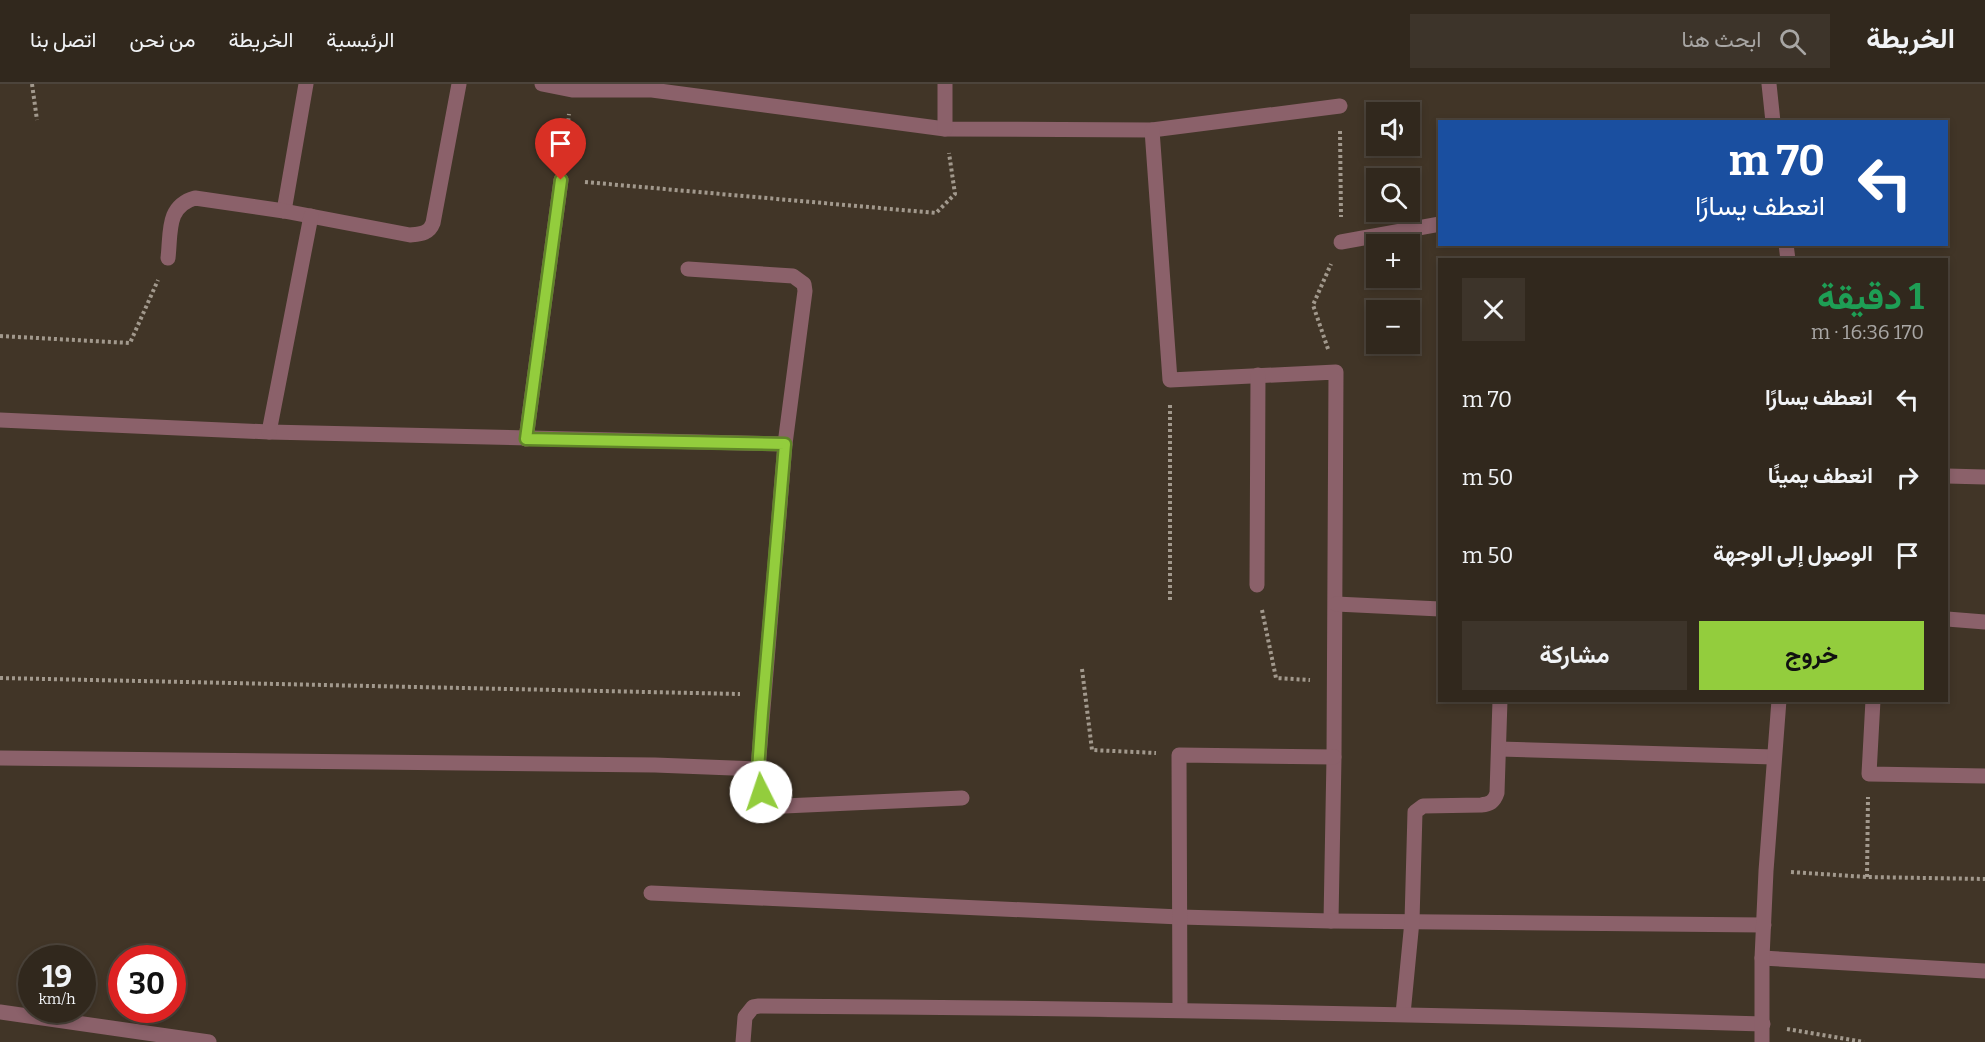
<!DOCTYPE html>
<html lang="ar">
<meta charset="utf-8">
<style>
body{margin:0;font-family:Bitter,Vazirmatn,serif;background:#3d342a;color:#f1f3f6;direction:rtl;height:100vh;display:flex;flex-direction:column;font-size:22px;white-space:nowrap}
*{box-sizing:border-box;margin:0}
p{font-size:20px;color:#a8a6a4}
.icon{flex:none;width:33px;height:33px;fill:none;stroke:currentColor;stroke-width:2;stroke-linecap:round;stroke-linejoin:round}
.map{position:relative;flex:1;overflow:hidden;direction:ltr}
.drawer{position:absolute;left:1438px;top:174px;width:510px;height:444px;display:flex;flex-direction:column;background:#31281d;border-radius:0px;box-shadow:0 3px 9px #0003,0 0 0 2px #4c443b;direction:rtl}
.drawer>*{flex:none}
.hud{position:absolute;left:1438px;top:36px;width:510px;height:126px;border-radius:0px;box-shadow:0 3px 9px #0003,0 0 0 2px #4c443b;direction:rtl;background:#1a4fa0;color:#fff;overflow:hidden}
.controls{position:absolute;left:1366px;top:18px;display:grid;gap:12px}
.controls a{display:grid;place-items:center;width:54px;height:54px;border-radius:0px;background:#31281d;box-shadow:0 3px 9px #0003,0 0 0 2px #4c443b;font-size:30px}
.speed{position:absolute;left:18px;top:861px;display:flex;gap:12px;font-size:30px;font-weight:700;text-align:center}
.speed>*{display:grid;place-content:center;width:78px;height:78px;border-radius:50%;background:#31281d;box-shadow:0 3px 9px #0003,0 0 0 2px #4c443b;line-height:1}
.speed small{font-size:15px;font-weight:400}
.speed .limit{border:9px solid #d22;background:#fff;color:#111}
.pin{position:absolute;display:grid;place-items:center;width:51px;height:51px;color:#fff;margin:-62px -26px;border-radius:50% 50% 50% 0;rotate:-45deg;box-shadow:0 0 6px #0007}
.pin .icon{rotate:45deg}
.me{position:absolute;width:66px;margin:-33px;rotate:356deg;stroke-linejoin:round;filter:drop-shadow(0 0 4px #0008)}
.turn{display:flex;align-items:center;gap:21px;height:126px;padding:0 24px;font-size:27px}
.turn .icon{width:78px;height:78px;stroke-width:2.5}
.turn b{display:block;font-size:42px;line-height:51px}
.round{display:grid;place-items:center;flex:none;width:63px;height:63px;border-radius:0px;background:#3d342a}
.summary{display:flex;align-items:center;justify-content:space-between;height:102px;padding:0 24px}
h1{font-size:36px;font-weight:700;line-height:45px;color:#1e9e55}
.button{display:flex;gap:12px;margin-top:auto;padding:12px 24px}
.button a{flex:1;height:69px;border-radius:0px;background:#93cd3d;color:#111;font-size:24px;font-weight:700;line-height:69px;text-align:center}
.button a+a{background:#3d342a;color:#f1f3f6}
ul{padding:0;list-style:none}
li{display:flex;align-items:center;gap:18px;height:78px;padding:0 24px}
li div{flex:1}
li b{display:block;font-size:22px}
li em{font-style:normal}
header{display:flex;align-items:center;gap:36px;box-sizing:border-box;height:84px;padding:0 30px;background:#31281d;border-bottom:2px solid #4c443b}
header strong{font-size:28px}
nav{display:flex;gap:33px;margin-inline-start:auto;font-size:21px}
.search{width:420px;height:54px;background:#3d342a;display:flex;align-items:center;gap:15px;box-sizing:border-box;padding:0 21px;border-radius:0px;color:#a8a6a4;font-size:22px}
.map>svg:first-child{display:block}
</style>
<header>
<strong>الخريطة</strong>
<div class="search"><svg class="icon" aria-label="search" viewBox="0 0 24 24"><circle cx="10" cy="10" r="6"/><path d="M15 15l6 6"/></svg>ابحث هنا</div>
<nav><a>الرئيسية</a><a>الخريطة</a><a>من نحن</a><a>اتصل بنا</a></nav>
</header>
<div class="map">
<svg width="1985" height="958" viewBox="0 0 1985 958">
<rect width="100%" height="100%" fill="#413527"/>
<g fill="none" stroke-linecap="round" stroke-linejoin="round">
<!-- path -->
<g stroke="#a2998d" stroke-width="4" stroke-dasharray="3 3" stroke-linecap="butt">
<path d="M32 0 37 36"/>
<path d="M1340 47 1341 133"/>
<path d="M564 73 569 30"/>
<path d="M585 98 936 129 955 110 949 69"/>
<path d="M0 252 130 259 158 196"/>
<path d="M1328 265 1313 221 1331 180"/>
<path d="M1170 321V518"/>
<path d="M1262 526 1276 594 1310 596"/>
<path d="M1082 585 1092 666 1156 669"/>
<path d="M0 594 740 610"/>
<path d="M1791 788 1867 793 1985 795"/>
<path d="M1867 793 1868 713"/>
<path d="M1787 945 1864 958"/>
</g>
<!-- minor -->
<g stroke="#8b616a" stroke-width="15">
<path d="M542 0 572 6H652L945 45 1152 46 1340 22"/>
<path d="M1769 0 1773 38"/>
<path d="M945 45V0"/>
<path d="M1152 46 1170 296 1336 288 1334 673 1331 837"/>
<path d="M284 127 306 0"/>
<path d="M1341 158 1440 140"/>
<path d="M1786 160 1788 176"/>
<path d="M168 174C171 149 166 122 195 114L284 127 410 151C420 150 429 150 433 139L459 0"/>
<path d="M688 185 793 192 804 200 805 207 785 360 758 685 761 708 773 720 784 722 962 714"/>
<path d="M0 336 269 348 785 360"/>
<path d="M269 348 311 132"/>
<path d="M526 355 561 96"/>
<path d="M1947 392 1985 393"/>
<path d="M1257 501 1258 291"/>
<path d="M1336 520 1440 525"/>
<path d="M1947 535 1985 538"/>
<path d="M1873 616 1869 690 1985 692"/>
<path d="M1499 665 1774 673"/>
<path d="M0 674 655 681 758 685"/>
<path d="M651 809 1180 833 1331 837 1764 841"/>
<path d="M1762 874 1985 887"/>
<path d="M1180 926 1179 671 1334 673"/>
<path d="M0 928 209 958"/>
<path d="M1403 930 1412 837 1415 728 1423 722 1481 721C1490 720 1494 718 1497 709L1500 616"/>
<path d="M743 958 745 933 753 923 759 922C1094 924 1428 930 1763 940"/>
<path d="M1762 958V874L1766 787 1779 616"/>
</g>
</g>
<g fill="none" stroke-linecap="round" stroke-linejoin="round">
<defs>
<path id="route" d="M561 96 526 355 785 360 762 629 758 686 761 708"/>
</defs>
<!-- route casing -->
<use href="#route" stroke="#608528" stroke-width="15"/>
<!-- route -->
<use href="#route" stroke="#93cd3d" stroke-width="10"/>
</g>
</svg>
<div class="controls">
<a><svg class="icon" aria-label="sound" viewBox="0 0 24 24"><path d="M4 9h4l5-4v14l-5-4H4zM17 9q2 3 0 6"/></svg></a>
<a><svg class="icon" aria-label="search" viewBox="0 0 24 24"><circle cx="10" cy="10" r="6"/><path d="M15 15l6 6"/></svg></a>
<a>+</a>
<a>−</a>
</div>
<div class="speed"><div>19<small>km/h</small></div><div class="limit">30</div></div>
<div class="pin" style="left:561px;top:96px;background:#d93025"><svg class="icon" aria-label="arrive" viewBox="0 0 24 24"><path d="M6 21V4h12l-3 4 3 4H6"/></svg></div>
<svg class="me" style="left:761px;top:708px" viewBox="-20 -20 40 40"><circle r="19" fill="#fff"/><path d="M0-13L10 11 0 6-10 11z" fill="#93cd3d"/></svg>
<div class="hud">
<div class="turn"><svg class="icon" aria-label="left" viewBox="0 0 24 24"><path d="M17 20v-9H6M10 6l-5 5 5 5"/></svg><div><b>70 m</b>انعطف يسارًا</div></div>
</div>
<section class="drawer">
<div class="summary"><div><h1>1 دقيقة</h1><p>170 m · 16:36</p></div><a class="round"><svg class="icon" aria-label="close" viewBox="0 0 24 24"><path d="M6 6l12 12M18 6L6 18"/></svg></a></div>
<ul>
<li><svg class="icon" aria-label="left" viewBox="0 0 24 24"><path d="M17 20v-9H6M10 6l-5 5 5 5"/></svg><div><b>انعطف يسارًا</b></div><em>70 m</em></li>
<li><svg class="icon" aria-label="right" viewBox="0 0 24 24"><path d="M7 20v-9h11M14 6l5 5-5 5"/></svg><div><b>انعطف يمينًا</b></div><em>50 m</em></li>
<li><svg class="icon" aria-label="arrive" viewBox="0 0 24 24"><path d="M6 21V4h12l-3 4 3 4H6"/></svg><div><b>الوصول إلى الوجهة</b></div><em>50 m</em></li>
</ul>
<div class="button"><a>خروج</a><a>مشاركة</a></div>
</section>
</div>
